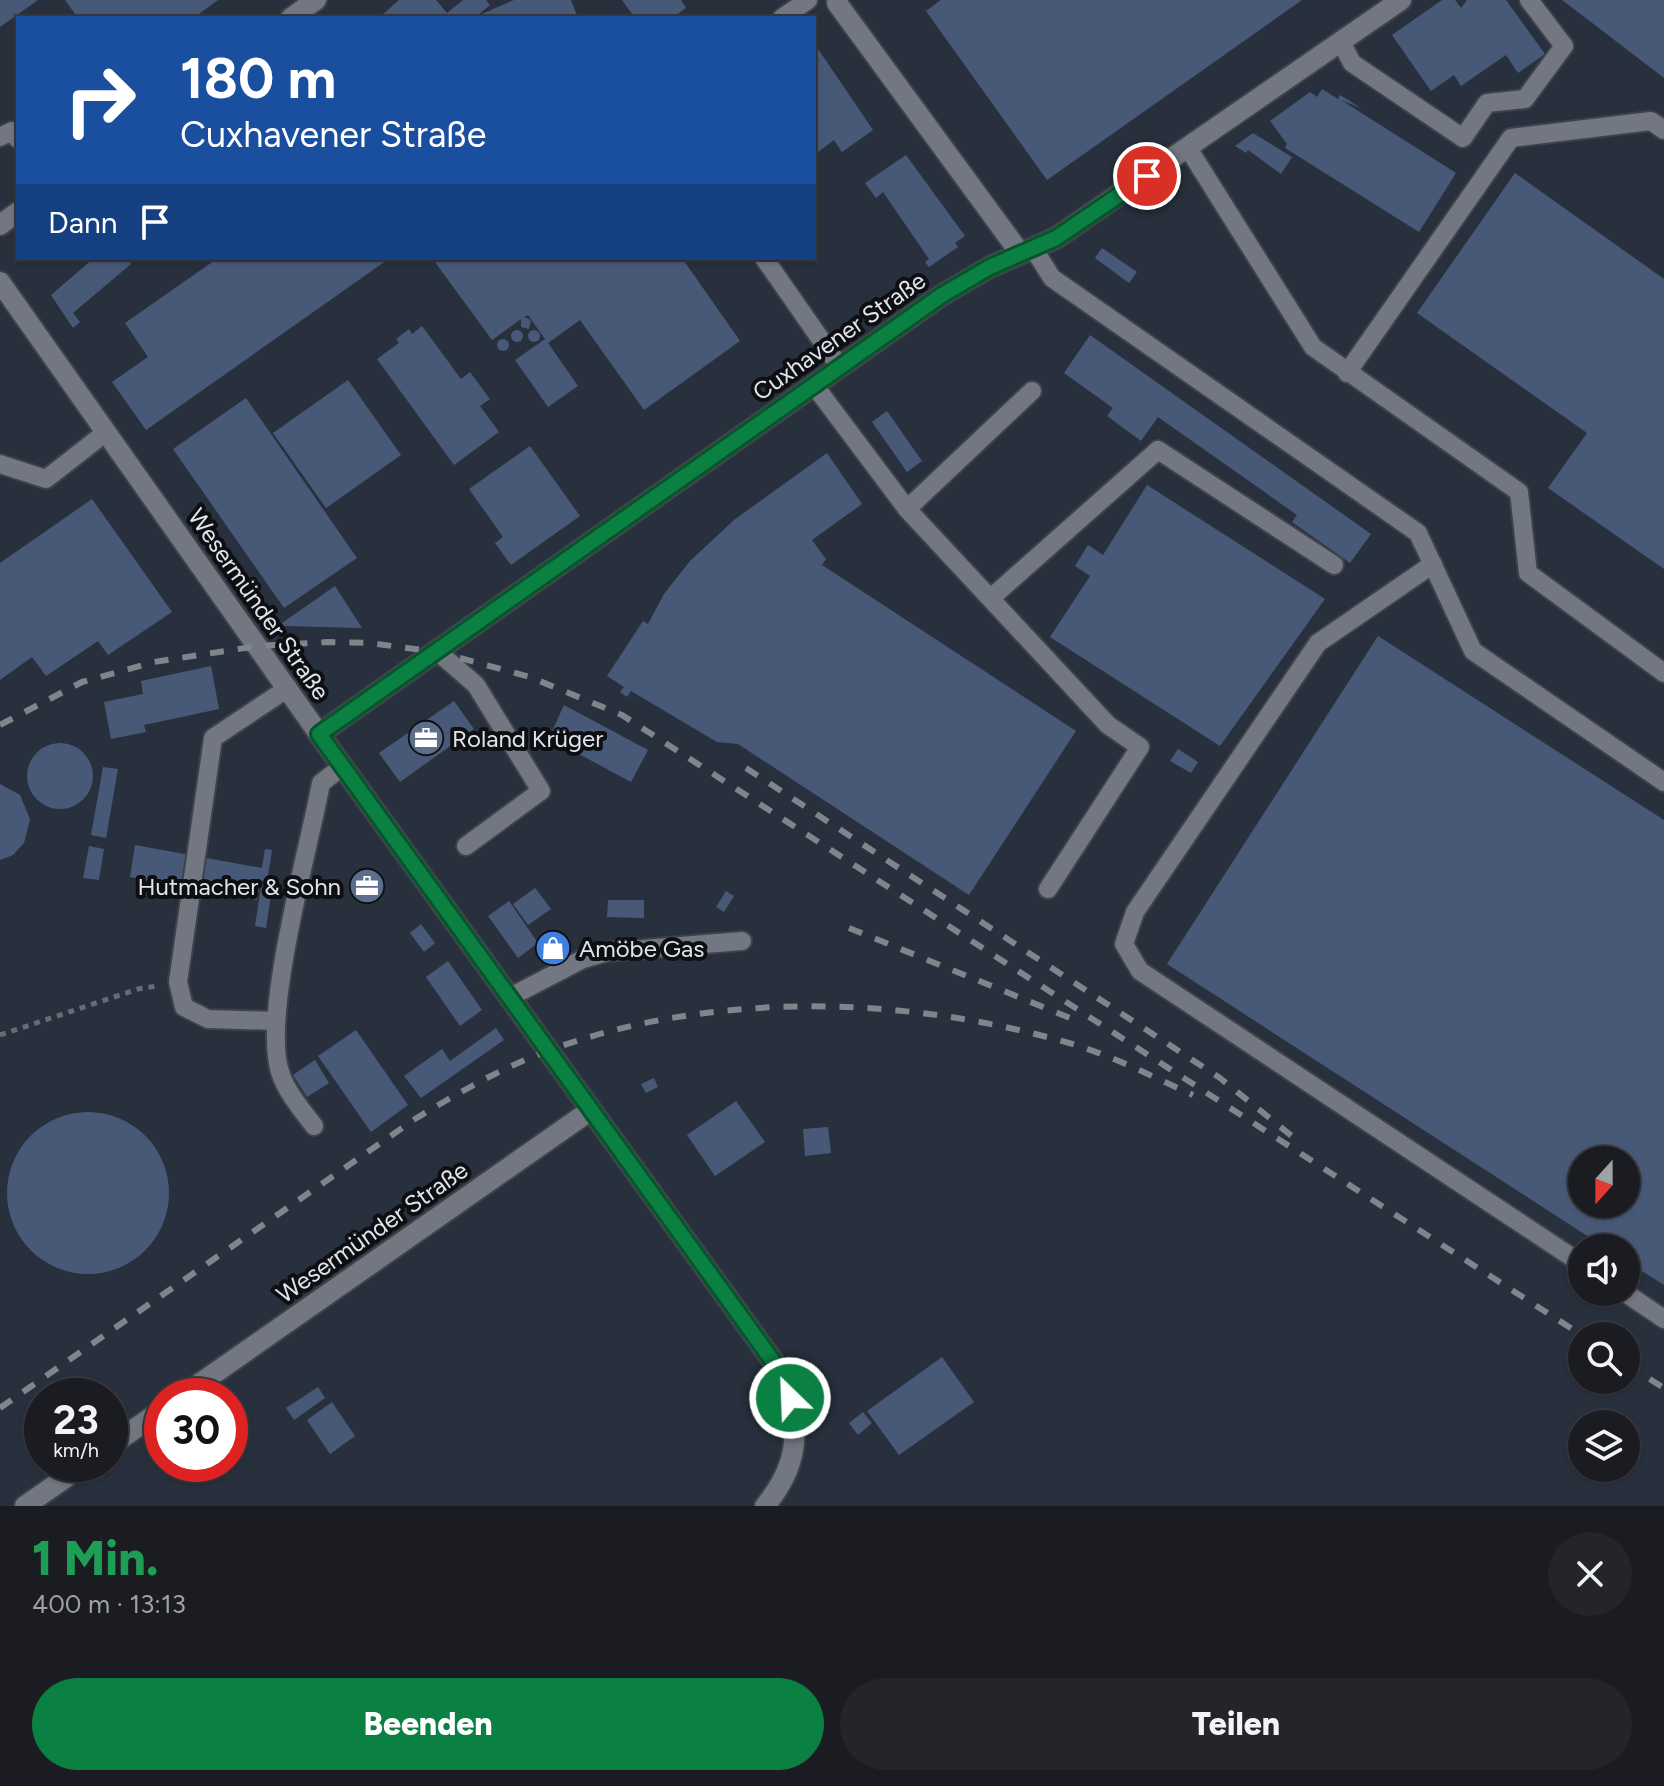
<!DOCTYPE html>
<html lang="de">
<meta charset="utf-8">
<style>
body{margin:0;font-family:Figtree,sans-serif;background:#23252a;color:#f1f3f6;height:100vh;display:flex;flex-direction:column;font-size:30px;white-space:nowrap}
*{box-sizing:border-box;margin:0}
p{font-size:26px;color:#9fa1a5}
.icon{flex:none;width:44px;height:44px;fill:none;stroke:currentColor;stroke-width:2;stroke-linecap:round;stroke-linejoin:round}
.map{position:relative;height:1506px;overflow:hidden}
.side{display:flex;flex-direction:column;background:#1a1c22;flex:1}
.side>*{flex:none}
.banner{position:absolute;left:16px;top:16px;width:800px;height:244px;border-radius:0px;box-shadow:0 2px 6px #0004,0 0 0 2px #383a40;background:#1a4fa0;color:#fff;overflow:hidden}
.needle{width:52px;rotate:201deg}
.buttons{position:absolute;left:1568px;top:1146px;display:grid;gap:16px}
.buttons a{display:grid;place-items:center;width:72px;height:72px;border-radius:50%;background:#1a1c22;box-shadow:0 2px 6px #0004,0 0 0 2px #383a40;font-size:40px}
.speed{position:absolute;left:24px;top:1378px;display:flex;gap:16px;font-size:40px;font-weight:700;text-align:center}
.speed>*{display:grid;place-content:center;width:104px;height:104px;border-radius:50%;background:#1a1c22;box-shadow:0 2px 6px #0004,0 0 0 2px #383a40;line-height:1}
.speed small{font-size:20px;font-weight:400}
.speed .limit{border:12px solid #d22;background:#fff;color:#111}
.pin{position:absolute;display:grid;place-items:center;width:68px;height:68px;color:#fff;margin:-34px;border:4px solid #fff;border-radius:50%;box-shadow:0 2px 8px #0007}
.me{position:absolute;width:88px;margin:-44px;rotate:336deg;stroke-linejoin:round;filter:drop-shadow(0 0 6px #0008)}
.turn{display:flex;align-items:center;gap:28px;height:168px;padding:0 32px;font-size:36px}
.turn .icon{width:104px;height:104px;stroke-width:2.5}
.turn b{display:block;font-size:56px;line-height:68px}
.then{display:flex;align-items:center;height:76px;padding:0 32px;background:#0003;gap:16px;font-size:30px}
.round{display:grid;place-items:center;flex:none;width:84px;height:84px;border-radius:42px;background:#23252a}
.overview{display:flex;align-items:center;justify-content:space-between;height:136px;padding:0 32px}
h1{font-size:48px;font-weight:800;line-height:60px;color:#1e9e55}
.action{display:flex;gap:16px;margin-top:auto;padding:16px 32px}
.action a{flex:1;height:92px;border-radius:48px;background:#0b8043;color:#fff;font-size:32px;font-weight:800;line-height:92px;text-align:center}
.action a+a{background:#23252a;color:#f1f3f6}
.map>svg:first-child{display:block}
</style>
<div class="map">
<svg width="1664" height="1506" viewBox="0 0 1664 1506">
<rect width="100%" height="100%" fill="#22262e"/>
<!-- built -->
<path fill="#29303d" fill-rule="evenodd" d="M0 0H1664V1506H0ZM18 18H814V258H18ZM1582 1160H1626V1204H1582ZM1582 1248H1626V1292H1582ZM1582 1336H1626V1380H1582ZM42 1396H110V1464H42ZM162 1396H230V1464H162ZM1582 1424H1626V1468H1582Z"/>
<!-- building -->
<g fill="#485978" fill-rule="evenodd">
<path d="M0 0H38L0 27Z"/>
<path d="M65 0H218L193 18H78Z"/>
<path d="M399 0H436L447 13 463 0H486L490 5 477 16 514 0H571L578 18H379Z"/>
<path d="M622 0H681L686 8 672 18H635Z"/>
<path d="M941 0H1302L1047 180 926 11Z"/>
<path d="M1442 0H1455L1461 8 1467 0H1506L1545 54 1518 73 1506 55 1461 86 1454 75 1431 91 1392 35Z"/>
<path d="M1562 0H1664V78L1591 22Z"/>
<path d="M814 43 873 130 842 152 834 140 814 155Z"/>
<path d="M1322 89 1338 99 1340 95 1361 108 1341 100 1456 173 1419 232 1285 148 1287 144 1270 121 1310 92 1317 97Z"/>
<path d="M1253 133 1292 157 1281 174 1248 150 1246 153 1235 146Z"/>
<path d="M906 155 965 236 955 243 958 247 929 267 925 262 929 259 883 192 876 198 865 183Z"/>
<path d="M1515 173 1664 279V569L1548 488 1587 433 1417 313Z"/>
<path d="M1102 248 1137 272 1129 283 1095 258Z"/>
<path d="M94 258H126L131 264 73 313 80 322 73 328 51 295Z"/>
<path d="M218 258H390L146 430 112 382 148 357 125 323Z"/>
<path d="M432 258H682L740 341 644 410 580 320 548 343 578 386 548 407 515 360 545 339 528 315 524 317 531 320 529 329 521 327V319L492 340Z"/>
<path d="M422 326 461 379 470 372 490 399 480 406 499 432 454 465 377 359 399 343 396 339 409 329 412 334Z"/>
<circle cx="517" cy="336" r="6"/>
<circle cx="534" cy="336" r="6"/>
<path d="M1090 335 1371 534 1350 563 1292 522 1297 515 1158 417 1141 441 1107 416 1113 408 1064 373Z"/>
<circle cx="503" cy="345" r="6"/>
<path d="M348 380 401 455 326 508 273 433Z"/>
<path d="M246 398 357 558 284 608 173 449Z"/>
<path d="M887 411 922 461 907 472 872 422Z"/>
<path d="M530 446 580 516 511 565 495 543 503 537 469 489Z"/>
<path d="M827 453 862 504 812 540 826 559 822 565 1076 731 969 895 738 744 717 742 631 691 627 697 620 692 624 687 607 676 643 621 648 624 664 594 690 561 734 520Z"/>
<path d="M1147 485 1325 599 1220 746 1050 637 1090 576 1075 566 1088 545 1103 555Z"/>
<path d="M92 499 172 612 108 655 98 641 46 676 32 657 0 680V563Z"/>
<path d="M335 586 362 628 284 626 282 623Z"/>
<path d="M1378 636 1664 820V1285L1626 1261V1248H1606L1167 964ZM1582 1160H1626V1204H1582Z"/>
<path d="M211 666 219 709 144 725 146 732 111 739 104 702 143 694 141 681Z"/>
<path d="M454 701 474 729 400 782 379 753Z"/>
<path d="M564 705 648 750 631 782 549 738Z"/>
<circle cx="60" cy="776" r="33"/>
<path d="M1178 749 1198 762 1191 773 1170 761Z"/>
<path d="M103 767 118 769 106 838 91 835Z"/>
<path d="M0 784 20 795 30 819 24 843 13 855 0 860Z"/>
<path d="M135 845 262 868 265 849 272 850 267 882 260 881 257 900 130 877Z"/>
<path d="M89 846 104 849 99 880 83 878Z"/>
<path d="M261 886 272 888 266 928 255 926Z"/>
<path d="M535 888 551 909 528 925 513 904Z"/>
<path d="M726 891 734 896 724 912 716 907Z"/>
<path d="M608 900H644V918L607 917Z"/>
<path d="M509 901 538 943 518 958 488 916Z"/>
<path d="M421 924 435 943 424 952 410 933Z"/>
<path d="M448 961 482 1010 460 1026 426 977Z"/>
<path d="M496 1028 504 1040 421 1098 404 1076 442 1049 450 1061Z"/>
<path d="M356 1030 408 1105 371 1132 318 1056Z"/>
<path d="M315 1060 329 1083 307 1097 293 1075Z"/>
<path d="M654 1078 658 1087 646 1093 641 1084Z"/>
<path d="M736 1101 765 1142 715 1176 687 1135Z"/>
<circle cx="88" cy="1193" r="81"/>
<path d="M828 1127 831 1153 805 1156 803 1129Z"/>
<path d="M942 1357 974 1402 899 1455 867 1411Z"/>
<path d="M318 1387 325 1398 294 1420 286 1408Z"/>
<path d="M332 1402 355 1436 330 1454 307 1420Z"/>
<path d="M863 1412 872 1423 858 1435 849 1423Z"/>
</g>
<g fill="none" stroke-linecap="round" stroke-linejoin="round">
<defs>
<g id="lane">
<path d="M782 18 808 0"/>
<path d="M1341 42 1352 63 1463 138 1487 103 1525 99 1564 46 1529 0"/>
<path d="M0 137 12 131 18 139"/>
<path d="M1188 148 1313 347 1519 492 1528 573 1664 673"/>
<path d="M1033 248 1052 278 1418 533 1473 651 1664 782"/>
<path d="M764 258 840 367"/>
<path d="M1347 373 1511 138 1651 121 1664 130"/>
<path d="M814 385 907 509 1108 725 1140 747 1048 889"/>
<path d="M0 464 46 479 105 433"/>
<path d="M907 509 1032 391"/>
<path d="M1433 564 1318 643 1135 912 1124 944 1140 971 1582 1264"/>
<path d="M992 597 1158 450 1334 565"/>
<path d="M438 652 476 685 541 791 466 846"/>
<path d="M510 997 583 959 607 952 742 941"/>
<path d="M276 1021 208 1019 184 1007 178 982 213 738 288 688"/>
<path d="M314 1126C302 1110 288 1094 281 1075 260 1019 309 849 321 783L342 767"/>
<path d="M1624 1292 1664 1319"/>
</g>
<g id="street">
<path d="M837 3 1020 253"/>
<path d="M291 18 316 0"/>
<path d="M0 225 18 212"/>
<path d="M0 282 319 734 783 1375C799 1428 802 1461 765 1506"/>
<path d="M319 734 942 295 990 267 1056 238 1401 0"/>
<path d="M182 1396 591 1110"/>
<path d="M110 1446 162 1410"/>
<path d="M25 1506 85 1464"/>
</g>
</defs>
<!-- lane casing -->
<use href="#lane" stroke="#3e4249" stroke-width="22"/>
<!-- street casing -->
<use href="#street" stroke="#3e4249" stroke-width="24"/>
<!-- path -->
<path stroke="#686b73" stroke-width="5" stroke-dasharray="6 6" stroke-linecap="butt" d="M0 1035 138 989 157 986"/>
<!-- lane -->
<use href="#lane" stroke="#727781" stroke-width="18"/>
<!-- street -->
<use href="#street" stroke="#727781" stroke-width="20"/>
<!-- rail -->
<g stroke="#80848b" stroke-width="6" stroke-dasharray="14 14" stroke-linecap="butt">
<path d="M0 725 82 682 154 662 258 646 328 642 369 643 438 652 530 677 622 715 1583 1336"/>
<path d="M746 768 1220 1078 1293 1137"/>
<path d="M849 928 1075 1020"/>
<path d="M1626 1364 1664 1388"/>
<path d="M0 1408 415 1119C458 1093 501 1068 550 1050 709 992 896 995 1058 1040 1105 1052 1149 1075 1193 1095"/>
</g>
</g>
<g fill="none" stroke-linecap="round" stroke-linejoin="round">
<defs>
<path id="route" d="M790 1398 783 1375 319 734 942 295 990 267 1056 238 1147 176"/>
</defs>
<!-- route casing -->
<use href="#route" stroke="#07532c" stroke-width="20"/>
<!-- route -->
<use href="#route" stroke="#0b8043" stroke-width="14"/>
</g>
<!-- icons -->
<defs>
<symbol id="office-disc" viewBox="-11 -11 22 22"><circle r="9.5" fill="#5c6f8a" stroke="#0d0f13"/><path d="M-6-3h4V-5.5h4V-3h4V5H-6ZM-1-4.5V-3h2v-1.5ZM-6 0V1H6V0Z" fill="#fff"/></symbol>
<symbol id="shop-disc" viewBox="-11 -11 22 22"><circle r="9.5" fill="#3f7fe0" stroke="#0d0f13"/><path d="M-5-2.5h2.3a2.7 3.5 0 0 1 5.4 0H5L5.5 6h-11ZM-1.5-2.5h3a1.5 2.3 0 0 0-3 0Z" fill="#fff"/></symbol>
</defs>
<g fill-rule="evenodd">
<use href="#office-disc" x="406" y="718" width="40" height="40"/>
<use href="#office-disc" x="347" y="866" width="40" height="40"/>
<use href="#shop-disc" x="533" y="928" width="40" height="40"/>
</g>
<g text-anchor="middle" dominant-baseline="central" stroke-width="8" stroke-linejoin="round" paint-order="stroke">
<!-- street labels -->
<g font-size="24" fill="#e1e4ea" stroke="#0d0f13">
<text transform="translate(839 336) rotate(-35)">Cuxhavener Straße</text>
<text transform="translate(259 604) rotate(55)">Wesermünder Straße</text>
<text transform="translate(372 1232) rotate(-35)">Wesermünder Straße</text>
</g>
<!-- poi labels -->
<g font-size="24" fill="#e1e4ea" stroke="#0d0f13" text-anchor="start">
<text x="452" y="738">Roland Krüger</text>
<text x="341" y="886" text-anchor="end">Hutmacher &amp; Sohn</text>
<text x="579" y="948">Amöbe Gas</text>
</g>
</g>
</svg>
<div class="buttons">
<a><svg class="needle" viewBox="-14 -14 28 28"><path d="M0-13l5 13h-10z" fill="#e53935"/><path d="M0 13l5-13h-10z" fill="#9fa1a5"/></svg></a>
<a><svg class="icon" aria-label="sound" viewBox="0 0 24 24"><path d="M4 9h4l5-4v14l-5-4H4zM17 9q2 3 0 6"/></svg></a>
<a><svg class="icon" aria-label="search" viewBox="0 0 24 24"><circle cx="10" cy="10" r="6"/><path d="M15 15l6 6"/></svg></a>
<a><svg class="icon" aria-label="layers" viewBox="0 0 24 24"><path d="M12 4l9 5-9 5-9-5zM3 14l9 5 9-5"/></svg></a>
</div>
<div class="speed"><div>23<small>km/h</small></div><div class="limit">30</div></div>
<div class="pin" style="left:1147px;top:176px;background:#d93025"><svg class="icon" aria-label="arrive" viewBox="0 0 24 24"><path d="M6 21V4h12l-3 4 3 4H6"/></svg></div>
<svg class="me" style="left:790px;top:1398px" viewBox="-20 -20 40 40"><circle r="17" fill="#0b8043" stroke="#fff" stroke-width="3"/><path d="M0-11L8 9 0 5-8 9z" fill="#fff"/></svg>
<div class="banner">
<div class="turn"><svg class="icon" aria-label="right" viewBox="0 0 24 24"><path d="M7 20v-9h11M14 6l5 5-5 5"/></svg><div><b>180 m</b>Cuxhavener Straße</div></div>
<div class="then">Dann<svg class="icon" aria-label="arrive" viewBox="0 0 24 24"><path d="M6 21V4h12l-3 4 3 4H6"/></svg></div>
</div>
</div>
<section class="side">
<div class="overview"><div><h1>1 Min.</h1><p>400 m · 13:13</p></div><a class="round"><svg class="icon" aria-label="close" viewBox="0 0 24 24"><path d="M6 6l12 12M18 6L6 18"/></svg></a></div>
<div class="action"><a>Beenden</a><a>Teilen</a></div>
</section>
